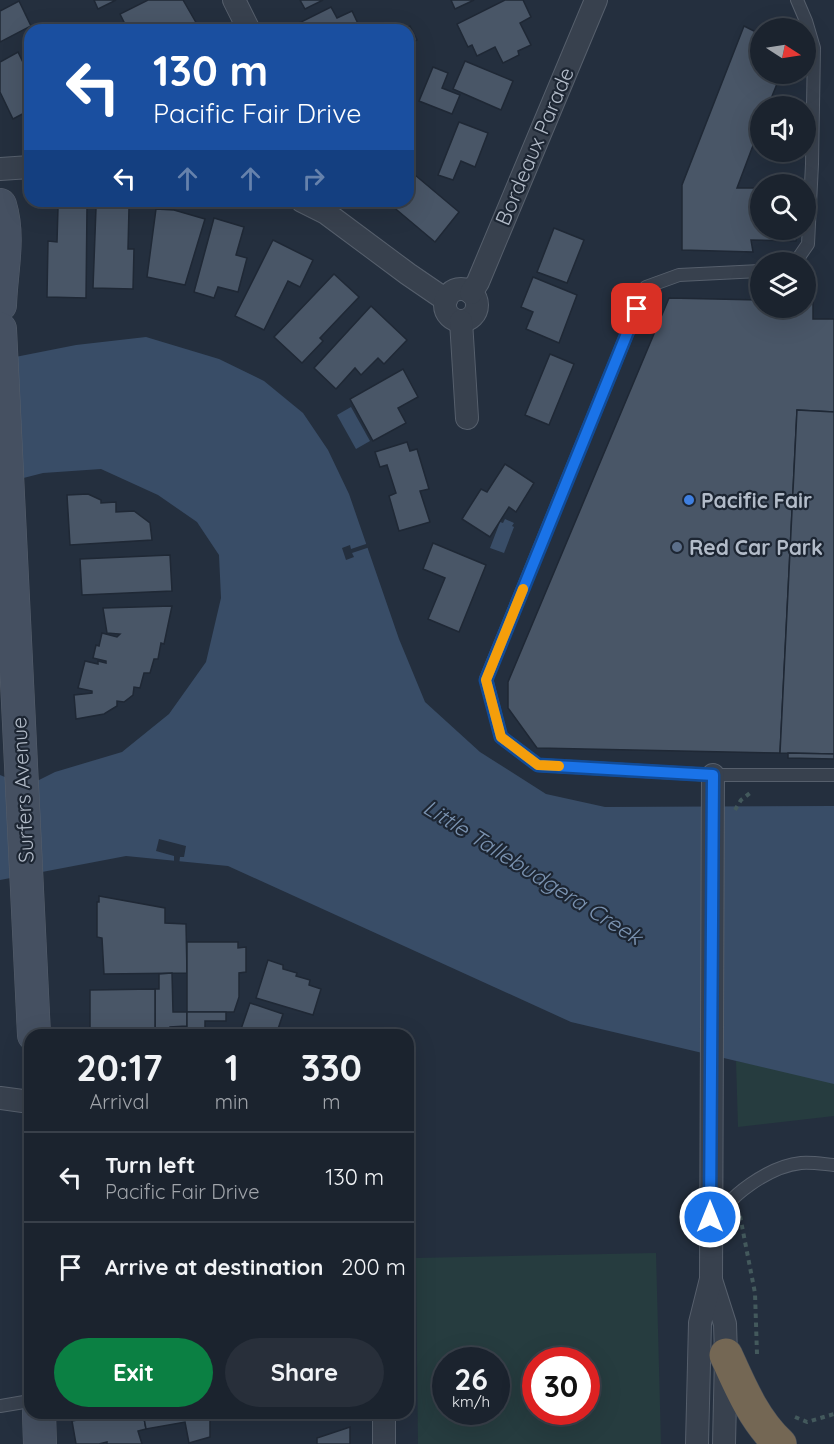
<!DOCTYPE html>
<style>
body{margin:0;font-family:Quicksand,sans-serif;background:#282f3a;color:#f1f3f6;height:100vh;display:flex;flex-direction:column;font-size:22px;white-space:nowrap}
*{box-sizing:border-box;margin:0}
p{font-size:20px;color:#a0a4aa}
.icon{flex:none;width:33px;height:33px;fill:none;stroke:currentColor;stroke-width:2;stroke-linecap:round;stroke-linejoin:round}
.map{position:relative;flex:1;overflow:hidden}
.panel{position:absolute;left:24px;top:1029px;width:390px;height:390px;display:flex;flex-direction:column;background:#1b232e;border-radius:18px;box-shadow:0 6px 24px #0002,0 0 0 2px #39404a}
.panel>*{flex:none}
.hud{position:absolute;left:24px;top:24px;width:390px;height:183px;border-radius:18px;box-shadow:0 6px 24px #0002,0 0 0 2px #39404a;background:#1a4fa0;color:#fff;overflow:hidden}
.needle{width:39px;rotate:102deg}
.controls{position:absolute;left:750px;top:18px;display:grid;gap:12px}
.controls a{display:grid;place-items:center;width:66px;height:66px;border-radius:50%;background:#1b232e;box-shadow:0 6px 24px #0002,0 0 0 2px #39404a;font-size:30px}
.speed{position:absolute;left:432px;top:1347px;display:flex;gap:12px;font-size:30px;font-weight:700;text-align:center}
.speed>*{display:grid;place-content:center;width:78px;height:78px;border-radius:50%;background:#1b232e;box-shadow:0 6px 24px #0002,0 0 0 2px #39404a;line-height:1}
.speed small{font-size:15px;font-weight:400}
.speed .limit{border:9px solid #d22;background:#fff;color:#111}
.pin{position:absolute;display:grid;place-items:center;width:51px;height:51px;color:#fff;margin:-26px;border-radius:12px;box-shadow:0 3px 9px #0006}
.me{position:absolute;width:66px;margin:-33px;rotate:0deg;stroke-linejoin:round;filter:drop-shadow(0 0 4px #0008)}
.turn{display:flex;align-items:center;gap:21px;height:126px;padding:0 30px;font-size:27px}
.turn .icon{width:78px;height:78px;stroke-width:2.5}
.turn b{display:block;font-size:42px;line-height:51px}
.lanes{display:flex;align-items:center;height:57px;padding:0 30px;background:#0003;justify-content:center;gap:30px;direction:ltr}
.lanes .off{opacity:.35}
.eta{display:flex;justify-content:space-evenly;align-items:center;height:102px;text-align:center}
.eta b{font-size:36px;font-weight:700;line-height:42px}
.cta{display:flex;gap:12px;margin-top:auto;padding:12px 30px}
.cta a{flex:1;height:69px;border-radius:36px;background:#0b8043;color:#fff;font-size:24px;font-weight:700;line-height:69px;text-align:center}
.cta a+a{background:#282f3a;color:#f1f3f6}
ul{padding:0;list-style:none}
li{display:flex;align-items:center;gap:18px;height:90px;padding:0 30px;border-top:2px solid #39404a}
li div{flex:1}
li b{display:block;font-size:22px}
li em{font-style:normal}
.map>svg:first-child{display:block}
</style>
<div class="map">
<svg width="834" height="1444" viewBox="0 0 834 1444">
<rect width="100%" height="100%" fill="#242f3e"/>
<!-- green -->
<g fill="#263c3f" fill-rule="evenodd">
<path d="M736 1061 834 1080V1116L738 1127Z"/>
<path d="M656 1253 661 1444H418L416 1258ZM446 1360H496V1412H446ZM536 1360H586V1412H536Z"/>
</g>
<!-- water -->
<g fill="#394d67">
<path d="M146 337 219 359 264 381 303 413 328 450 349 494 399 639 425 702 480 752 546 794 605 807 834 806V1084L571 1022 228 866 126 856 0 880V775L27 786 55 772 122 752 169 714 206 662 221 598 219 555 197 522 158 495 101 469 43 473 0 484V360L76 345Z"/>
<path d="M351 407 370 441 356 449 337 415Z"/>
<path d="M505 519 514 523 512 526 514 527 504 553 490 548 500 522 503 523Z"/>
</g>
<!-- pier -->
<g fill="#242f3e">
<path d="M369 543 370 547 352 553 354 557 346 560 342 548 350 545 351 549Z"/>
<path d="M159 839 186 846 184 857H180L179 864H174V856L156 851Z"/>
</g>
<!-- building -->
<g fill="#495667" stroke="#1f2835" stroke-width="1.5">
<path d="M94 0H116L98 9Z"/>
<path d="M148 0H183L198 26 195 27 196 30H128L120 14Z"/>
<path d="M300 0H323L305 9Z"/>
<path d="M451 0H474L455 9Z"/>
<path d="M505 0H523L531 17 520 23 531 45 518 51 519 55 503 63 495 47 477 56 472 45 468 47 457 24Z"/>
<path d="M19 1 31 26 0 42V11Z"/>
<path d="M331 7 337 18 352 11 361 30H303L299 23Z"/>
<path d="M410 26 417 40 411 43 414 49 408 52V30H403Z"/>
<path d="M744 26 760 34V74H781L768 106H760V127L737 188H760V230H797L796 241 751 240 753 252 682 250V185Z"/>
<path d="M18 52 30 77V110L13 119 0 92V62Z"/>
<path d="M465 61 513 81 501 110 453 89Z"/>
<path d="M433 67 448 73 442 88 460 95 452 114 419 101Z"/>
<path d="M459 122 488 133 475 167 461 161 453 180 438 175Z"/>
<path d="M415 175 459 212 435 242 391 205 394 201H408V184Z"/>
<path d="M58 208H87L86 298 47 297 48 241 57 242Z"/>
<path d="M96 208H129L128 249H134L133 289 93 288Z"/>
<path d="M156 209 174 210 205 219 185 285 147 277Z"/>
<path d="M214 218 244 227 236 255 247 258 238 292 218 287 214 298 194 292Z"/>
<path d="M554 228 584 240 567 283 537 272Z"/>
<path d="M273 240 313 260 300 287 288 281 264 330 235 316Z"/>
<path d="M334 274 359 297 320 338 323 341 302 363 274 337Z"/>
<path d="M533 277 577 295 559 343 526 329 533 312 521 307Z"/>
<path d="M669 298 760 300V308H806V301H813V319H834V412L797 410 780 753 537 748 508 708V682Z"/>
<path d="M371 306 407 340 384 364 378 358 361 375 355 368 336 389 314 368Z"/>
<path d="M550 354 574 364 549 425 525 415Z"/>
<path d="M403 369 418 397 398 408 406 423 373 441 350 399Z"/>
<path d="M797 410 834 412V754L780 753Z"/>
<path d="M407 442 410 451 417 449 429 489 420 491 430 522 399 531 389 496 396 493 387 465 380 467 375 452Z"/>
<path d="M505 464 534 483 516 512 509 507 490 537 462 519 481 489 487 492Z"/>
<path d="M88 494 101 500V503L116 502V512L134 511 150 523 152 540 70 545 67 495Z"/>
<path d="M433 543 486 565 459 632 428 619 445 578 423 569Z"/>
<path d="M170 555 172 591 82 595 80 559Z"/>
<path d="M172 606 164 644 161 643 158 659H154L150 673H144L140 688 134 687 133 695 124 702 117 701V706L104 714 76 719 74 695 92 693V691L78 688 85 661 98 664V661L106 663V661L93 658 96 645 99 646 102 633 117 637 120 634 107 633 103 608Z"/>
<path d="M788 753 834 754V759L788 758Z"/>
<path d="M99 896 165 908V923L186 924 187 973 104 974 102 938 97 937V902H99Z"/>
<path d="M187 942H238V948L246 947V972L239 973V997L234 1012H187Z"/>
<path d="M268 960 283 965V969L297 973 296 976 310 980 309 985 321 989 313 1015 256 998Z"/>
<path d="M172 973 173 1012H187V1026L170 1027V1029H155V989H159V974Z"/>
<path d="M155 989V1035H90V990Z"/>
<path d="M250 1003 283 1014 276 1035H239Z"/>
<path d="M187 1012H226V1021H205V1035H187Z"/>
<path d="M113 1413 115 1418 143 1413 146 1429 138 1431 142 1444H107V1442L99 1444H76L72 1421Z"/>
<path d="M143 1413H210V1437L189 1443 185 1422 146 1429Z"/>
<path d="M291 1413H325L326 1419 292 1420Z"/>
<path d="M350 1427V1444H317V1438Z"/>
</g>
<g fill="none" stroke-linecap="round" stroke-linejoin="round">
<defs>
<g id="lane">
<path d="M794 262 797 260 808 244 812 164 814 48 806 21 797 0"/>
<path d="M760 271 679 275 646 287 486 679 501 737 538 765 713 775H834"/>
<path d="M715 1225C725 1196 771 1166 801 1163 811 1162 823 1164 834 1165"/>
<path d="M0 1406 30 1401"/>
</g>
<g id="street">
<path d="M234 0 249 30"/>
<path d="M0 169 30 167"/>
<path d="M302 201 326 213 408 274 446 300"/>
<circle cx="461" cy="305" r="16"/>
<path d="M471 293 478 282 596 0"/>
<path d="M461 321 467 418"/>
<path d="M0 1098 30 1102"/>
<path d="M711 1280 725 1324 726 1355 724 1444"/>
<path d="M384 1413V1444"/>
<path d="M697 1444 700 1323 711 1279 713 775"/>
</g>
<g id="secondary">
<path d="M0 205C10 238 1 271 0 305"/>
<path d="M0 329 34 1035"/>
<path d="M39 1413 40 1444"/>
</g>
<path id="highway" d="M726 1355C740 1386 754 1420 780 1444"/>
</defs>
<!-- lane casing -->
<use href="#lane" stroke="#565f6c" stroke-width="14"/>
<!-- street casing -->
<use href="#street" stroke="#565f6c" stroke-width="24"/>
<!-- secondary casing -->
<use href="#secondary" stroke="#565f6c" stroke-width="34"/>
<!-- highway casing -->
<use href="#highway" stroke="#434c59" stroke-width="34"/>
<!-- path -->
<g stroke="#43595c" stroke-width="4" stroke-dasharray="4.5 4.5" stroke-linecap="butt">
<path d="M735 810 741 800 750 793"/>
<path d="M740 1216 755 1293 757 1354"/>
<path d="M795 1417 807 1422 834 1414"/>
</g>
<!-- lane -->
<use href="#lane" stroke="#38414e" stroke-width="12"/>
<!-- street -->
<use href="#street" stroke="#38414e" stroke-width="22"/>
<!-- secondary -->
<use href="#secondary" stroke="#455061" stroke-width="33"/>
<!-- highway -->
<use href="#highway" stroke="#746754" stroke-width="33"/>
</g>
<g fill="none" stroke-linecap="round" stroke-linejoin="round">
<defs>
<path id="route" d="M637 309 486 680 501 737 538 765 713 775 710 1217"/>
</defs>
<!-- route casing -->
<use href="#route" stroke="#114b97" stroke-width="15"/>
<!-- route -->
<use href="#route" stroke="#1a73e8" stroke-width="10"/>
<!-- slow -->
<path stroke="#f59e0b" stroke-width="10" d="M523 589 486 680 501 737 538 765 559 766"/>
</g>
<!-- markers -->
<circle fill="#3f7fe0" stroke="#1d2633" stroke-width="2" cx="689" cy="500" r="6"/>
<circle fill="#5c6f8a" stroke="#1d2633" stroke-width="2" cx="677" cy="547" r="6"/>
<g text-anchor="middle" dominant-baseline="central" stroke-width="4.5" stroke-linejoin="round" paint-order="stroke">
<!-- street labels -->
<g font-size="21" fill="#b3bcc9" stroke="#1d2633">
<text transform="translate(534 146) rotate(-67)">Bordeaux Parade</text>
<text transform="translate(22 790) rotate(-93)">Surfers Avenue</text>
</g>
<!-- poi labels -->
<g font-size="21" font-weight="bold" fill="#b3bcc9" stroke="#1d2633" text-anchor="start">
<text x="701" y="500">Pacific Fair</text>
<text x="689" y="547">Red Car Park</text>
</g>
<!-- water labels -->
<g font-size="22" font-style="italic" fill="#7b93b1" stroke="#1d2633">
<text transform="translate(533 872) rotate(32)">Little Tallebudgera Creek</text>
</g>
</g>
</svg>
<div class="controls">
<a><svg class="needle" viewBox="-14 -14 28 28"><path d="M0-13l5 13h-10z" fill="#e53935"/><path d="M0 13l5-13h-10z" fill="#a0a4aa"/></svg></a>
<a><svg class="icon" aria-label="sound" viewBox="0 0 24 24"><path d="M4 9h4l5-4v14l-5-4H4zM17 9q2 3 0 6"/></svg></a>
<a><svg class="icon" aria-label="search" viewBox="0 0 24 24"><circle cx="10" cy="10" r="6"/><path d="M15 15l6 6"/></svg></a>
<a><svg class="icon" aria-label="layers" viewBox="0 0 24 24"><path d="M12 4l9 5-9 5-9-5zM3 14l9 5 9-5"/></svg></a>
</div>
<div class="speed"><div>26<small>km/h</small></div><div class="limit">30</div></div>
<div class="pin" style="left:637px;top:309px;background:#d93025"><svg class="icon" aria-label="arrive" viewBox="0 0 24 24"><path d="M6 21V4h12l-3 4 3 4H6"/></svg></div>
<svg class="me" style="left:710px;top:1217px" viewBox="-20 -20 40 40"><circle r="17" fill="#1a73e8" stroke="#fff" stroke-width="3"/><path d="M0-11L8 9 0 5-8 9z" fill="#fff"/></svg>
<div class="hud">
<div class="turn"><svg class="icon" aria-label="left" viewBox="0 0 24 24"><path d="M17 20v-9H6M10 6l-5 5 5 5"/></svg><div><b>130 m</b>Pacific Fair Drive</div></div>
<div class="lanes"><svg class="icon" aria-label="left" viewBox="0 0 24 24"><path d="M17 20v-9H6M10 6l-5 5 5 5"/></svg><svg class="icon off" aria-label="ahead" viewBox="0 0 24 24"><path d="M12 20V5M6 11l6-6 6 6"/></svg><svg class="icon off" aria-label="ahead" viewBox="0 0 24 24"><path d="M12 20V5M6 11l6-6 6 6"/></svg><svg class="icon off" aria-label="right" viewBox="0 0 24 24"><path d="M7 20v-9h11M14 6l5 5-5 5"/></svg></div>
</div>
<section class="panel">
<div class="eta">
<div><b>20:17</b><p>Arrival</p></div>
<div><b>1</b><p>min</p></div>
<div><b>330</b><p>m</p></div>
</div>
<ul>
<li><svg class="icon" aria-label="left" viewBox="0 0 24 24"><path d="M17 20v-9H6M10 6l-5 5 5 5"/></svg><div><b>Turn left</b><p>Pacific Fair Drive</p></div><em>130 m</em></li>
<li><svg class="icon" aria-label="arrive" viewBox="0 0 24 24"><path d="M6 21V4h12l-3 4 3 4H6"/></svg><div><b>Arrive at destination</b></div><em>200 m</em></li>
</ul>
<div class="cta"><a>Exit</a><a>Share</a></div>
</section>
</div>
